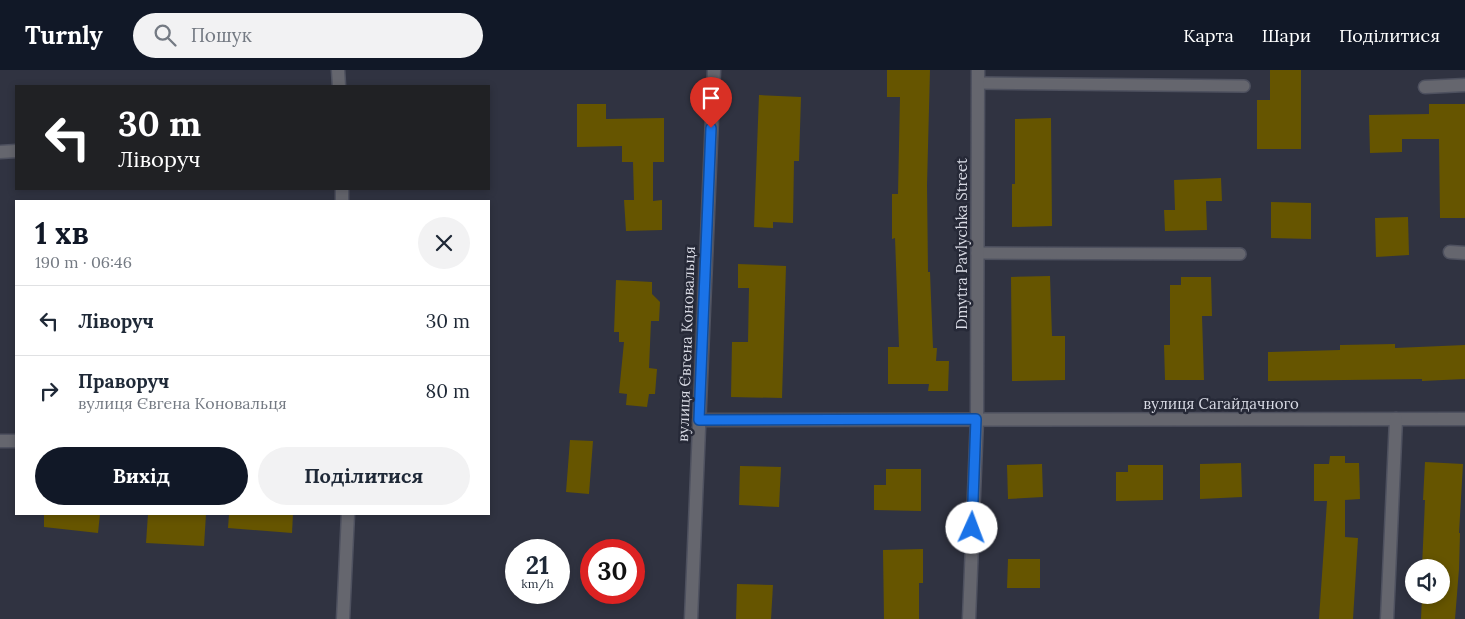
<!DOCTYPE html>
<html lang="uk">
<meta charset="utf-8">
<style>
body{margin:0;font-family:Lora,serif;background:#f2f2f3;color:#1f2937;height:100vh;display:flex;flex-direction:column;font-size:19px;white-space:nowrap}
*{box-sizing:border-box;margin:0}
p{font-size:16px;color:#747a83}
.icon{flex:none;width:28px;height:28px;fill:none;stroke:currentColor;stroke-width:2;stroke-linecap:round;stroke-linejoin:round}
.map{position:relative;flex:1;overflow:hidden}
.drawer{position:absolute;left:15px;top:130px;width:475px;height:315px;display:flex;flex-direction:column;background:#fff;border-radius:0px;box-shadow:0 2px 8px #0003}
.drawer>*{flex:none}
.banner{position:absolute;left:15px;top:15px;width:475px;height:105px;border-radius:0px;box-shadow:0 2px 8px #0003;background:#202124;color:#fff;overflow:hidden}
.fabs{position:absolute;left:1405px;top:489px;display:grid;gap:10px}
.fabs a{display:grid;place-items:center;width:45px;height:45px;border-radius:50%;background:#fff;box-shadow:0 2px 8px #0003;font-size:25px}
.speed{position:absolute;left:505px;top:469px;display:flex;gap:10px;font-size:25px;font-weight:700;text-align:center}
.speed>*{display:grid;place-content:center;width:65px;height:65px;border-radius:50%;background:#fff;box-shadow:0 2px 8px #0003;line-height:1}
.speed small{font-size:12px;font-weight:400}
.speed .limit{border:8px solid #d22;background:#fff;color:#111}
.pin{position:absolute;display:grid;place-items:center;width:42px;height:42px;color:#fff;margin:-51px -21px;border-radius:50% 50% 50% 0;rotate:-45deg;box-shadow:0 0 5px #0007}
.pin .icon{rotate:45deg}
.me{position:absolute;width:55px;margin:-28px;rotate:2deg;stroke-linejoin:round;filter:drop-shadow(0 0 4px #0008)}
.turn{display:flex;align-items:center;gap:18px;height:105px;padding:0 20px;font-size:22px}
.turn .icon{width:65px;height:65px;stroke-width:2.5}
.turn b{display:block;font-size:35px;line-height:42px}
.round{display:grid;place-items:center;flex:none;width:52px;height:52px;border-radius:26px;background:#f2f2f3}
.summary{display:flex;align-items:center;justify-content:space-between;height:85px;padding:0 20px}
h1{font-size:30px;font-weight:800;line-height:38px;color:#111827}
.action{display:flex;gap:10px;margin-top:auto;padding:10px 20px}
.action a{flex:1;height:58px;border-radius:30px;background:#111827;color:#fff;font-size:20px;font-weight:800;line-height:58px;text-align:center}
.action a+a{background:#f2f2f3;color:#1f2937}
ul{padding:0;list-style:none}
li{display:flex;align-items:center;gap:15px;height:70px;padding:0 20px;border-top:1px solid #e0e1e3}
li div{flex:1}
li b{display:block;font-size:19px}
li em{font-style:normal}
header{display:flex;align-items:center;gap:30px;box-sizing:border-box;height:70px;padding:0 25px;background:#111827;color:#fff}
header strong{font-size:24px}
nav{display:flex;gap:28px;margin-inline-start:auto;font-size:18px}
.search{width:350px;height:45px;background:#f2f2f3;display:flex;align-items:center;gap:12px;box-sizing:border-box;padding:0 18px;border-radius:28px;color:#747a83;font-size:19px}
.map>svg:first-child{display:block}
</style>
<header>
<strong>Turnly</strong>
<div class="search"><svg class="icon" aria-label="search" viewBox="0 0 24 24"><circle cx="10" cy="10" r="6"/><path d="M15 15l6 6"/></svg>Пошук</div>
<nav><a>Карта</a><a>Шари</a><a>Поділитися</a></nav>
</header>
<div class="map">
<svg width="1465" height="549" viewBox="0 0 1465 549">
<rect width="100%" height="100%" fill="#303341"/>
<!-- building -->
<g fill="#650">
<path d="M887 0H930L927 115 928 202H930L933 278H937L936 291H949L948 321H928L929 314H888V277H899L895 168 892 169V124H898L900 27H887Z"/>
<path d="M1270 0H1301V79H1257V30H1270Z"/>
<path d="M759 25 801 27 799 91H794L793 153 773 152V158L754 157Z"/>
<path d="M577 34H606V49L664 48V92H653V131L662 130V160L626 161 624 130H634L633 92H622V76L577 77Z"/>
<path d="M1429 34H1465V148H1440L1439 69H1402V82L1370 83 1369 45 1429 44Z"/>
<path d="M1051 48 1052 156 1012 157V114H1015V49Z"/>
<path d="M1221 108 1222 131H1206L1207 160 1165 161 1164 140H1175L1174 110Z"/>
<path d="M1271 132 1311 133V169L1271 168Z"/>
<path d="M1408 147 1409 185 1376 187 1375 148Z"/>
<path d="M738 194 786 196 782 328 731 327 732 272H748L749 218H738Z"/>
<path d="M1050 206 1052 266H1065V310L1012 311 1011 207Z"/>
<path d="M1181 207H1211L1212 246H1202L1204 310H1165L1164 275H1170V215H1181Z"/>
<path d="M616 210 652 212V224L660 232 659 251H651L649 298 657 299 655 324H649L647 337 626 335 627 324 619 323 624 272H619V262H614Z"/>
<path d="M1395 274V278L1465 275V309L1422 311V309L1268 311V282L1340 280V275Z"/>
<path d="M570 370 593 371 589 424 566 422Z"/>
<path d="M1330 386H1345V393H1359L1360 429 1345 430V467L1358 468 1353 549H1319L1327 431H1314V394H1329Z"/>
<path d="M1425 392 1463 394 1459 463H1460L1459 499 1455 549H1421L1422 525H1441V498L1422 497 1425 430H1423Z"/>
<path d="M1241 393 1242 427 1200 429V394Z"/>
<path d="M1042 394 1043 427 1008 429 1007 395Z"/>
<path d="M1128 395H1163V430L1116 431V402H1128Z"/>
<path d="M740 396 781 397 779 437 739 435Z"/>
<path d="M886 399H921V441L874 440V415H886Z"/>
<path d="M44 444H100L98 463 44 457Z"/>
<path d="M148 444H206L204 476 146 473Z"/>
<path d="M229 444H293L292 463 228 458Z"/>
<path d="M923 479V513H919V549H884L883 480Z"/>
<path d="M1008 489H1040V518H1007Z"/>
<path d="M737 514 773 515 771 549H736Z"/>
</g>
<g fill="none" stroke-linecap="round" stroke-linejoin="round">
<defs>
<g id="lane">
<path d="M978 13 1244 16"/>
<path d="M977 183 1240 184"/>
</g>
<g id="street">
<path d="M338 0 339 16"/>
<path d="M1425 17 1465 15"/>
<path d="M0 82 16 81"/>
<path d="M342 119V131"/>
<path d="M1450 182 1465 183"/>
<path d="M699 350 1465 349"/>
<path d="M0 371H16"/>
<path d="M343 549 348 444"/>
<path d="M691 549 714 0"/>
<path d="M969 549 977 349 978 0"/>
<path d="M1387 549 1396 349"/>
</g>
</defs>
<!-- lane casing -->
<use href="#lane" stroke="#4e515f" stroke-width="14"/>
<!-- street casing -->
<use href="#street" stroke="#4e515f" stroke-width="15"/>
<!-- lane -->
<use href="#lane" stroke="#65666e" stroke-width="11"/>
<!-- street -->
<use href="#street" stroke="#65666e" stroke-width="12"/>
</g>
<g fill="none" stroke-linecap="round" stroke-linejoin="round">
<defs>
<path id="route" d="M711 58 699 350 976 349 972 458"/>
</defs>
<!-- route casing -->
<use href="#route" stroke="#114b97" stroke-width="12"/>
<!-- route -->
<use href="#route" stroke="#1a73e8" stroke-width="9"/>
</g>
<g text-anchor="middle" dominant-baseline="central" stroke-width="5" stroke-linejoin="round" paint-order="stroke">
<!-- street labels -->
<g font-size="15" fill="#d9dbe5" stroke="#262937">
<text transform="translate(961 174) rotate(-90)">Dmytra Pavlychka Street</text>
<text transform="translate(686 274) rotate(-88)">вулиця Євгена Коновальця</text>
<text x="1221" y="333">вулиця Сагайдачного</text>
</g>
</g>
</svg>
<div class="fabs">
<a><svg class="icon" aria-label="sound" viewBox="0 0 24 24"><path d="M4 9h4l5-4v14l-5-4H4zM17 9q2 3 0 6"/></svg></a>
</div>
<div class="speed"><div>21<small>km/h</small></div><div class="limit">30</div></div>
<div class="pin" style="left:711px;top:58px;background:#d93025"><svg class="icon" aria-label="arrive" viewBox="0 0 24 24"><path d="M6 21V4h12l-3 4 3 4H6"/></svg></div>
<svg class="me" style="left:972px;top:458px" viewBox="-20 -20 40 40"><circle r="19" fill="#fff"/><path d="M0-13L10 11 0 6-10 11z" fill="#1a73e8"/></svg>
<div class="banner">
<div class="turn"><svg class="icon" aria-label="left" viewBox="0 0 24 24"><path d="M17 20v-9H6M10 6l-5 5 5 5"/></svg><div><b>30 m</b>Ліворуч</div></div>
</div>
<section class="drawer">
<div class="summary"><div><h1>1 хв</h1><p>190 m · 06:46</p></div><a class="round"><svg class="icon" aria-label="close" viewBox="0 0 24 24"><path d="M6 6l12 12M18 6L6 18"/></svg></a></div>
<ul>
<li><svg class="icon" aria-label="left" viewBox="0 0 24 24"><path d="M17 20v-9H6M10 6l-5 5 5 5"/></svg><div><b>Ліворуч</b></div><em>30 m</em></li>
<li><svg class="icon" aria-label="right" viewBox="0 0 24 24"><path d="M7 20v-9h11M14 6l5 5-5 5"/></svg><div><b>Праворуч</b><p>вулиця Євгена Коновальця</p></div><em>80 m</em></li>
</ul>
<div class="action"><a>Вихід</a><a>Поділитися</a></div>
</section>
</div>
